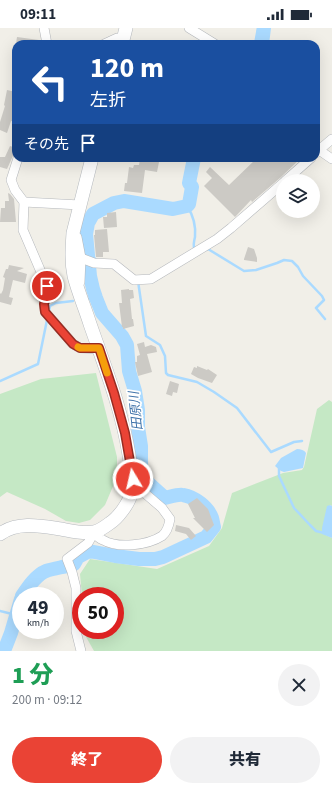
<!DOCTYPE html>
<html lang="ja">
<meta charset="utf-8">
<style>
body{margin:0;font-family:"Source Sans 3","Noto Sans JP",sans-serif;background:#f2f2f3;color:#1f2937;height:100vh;display:flex;flex-direction:column;font-size:15px;white-space:nowrap}
*{box-sizing:border-box;margin:0}
p{font-size:13px;color:#747a83}
.icon{flex:none;width:22px;height:22px;fill:none;stroke:currentColor;stroke-width:2;stroke-linecap:round;stroke-linejoin:round}
.map{position:relative;height:623px;overflow:hidden}
.panel{display:flex;flex-direction:column;background:#fff;flex:1}
.panel>*{flex:none}
.banner{position:absolute;left:12px;top:12px;width:308px;height:122px;border-radius:12px;box-shadow:0 4px 16px #0002;background:#1a4fa0;color:#fff;overflow:hidden}
.fabs{position:absolute;left:276px;top:146px;display:grid;gap:8px}
.fabs a{display:grid;place-items:center;width:44px;height:44px;border-radius:50%;background:#fff;box-shadow:0 4px 16px #0002;font-size:20px}
.speed{position:absolute;left:12px;top:559px;display:flex;gap:8px;font-size:20px;font-weight:700;text-align:center}
.speed>*{display:grid;place-content:center;width:52px;height:52px;border-radius:50%;background:#fff;box-shadow:0 4px 16px #0002;line-height:1}
.speed small{font-size:10px;font-weight:400}
.speed .limit{border:6px solid #d22;background:#fff;color:#111}
.pin{position:absolute;display:grid;place-items:center;width:34px;height:34px;color:#fff;margin:-17px;border:2px solid #fff;border-radius:50%;box-shadow:0 1px 4px #0007}
.me{position:absolute;width:44px;margin:-22px;rotate:351deg;stroke-linejoin:round;filter:drop-shadow(0 0 3px #0008)}
.turn{display:flex;align-items:center;gap:14px;height:84px;padding:0 12px;font-size:18px}
.turn .icon{width:52px;height:52px;stroke-width:2.5}
.turn b{display:block;font-size:28px;line-height:34px}
.then{display:flex;align-items:center;height:38px;padding:0 12px;background:#0003;gap:8px;font-size:15px}
.round{display:grid;place-items:center;flex:none;width:42px;height:42px;border-radius:21px;background:#f2f2f3}
.summary{display:flex;align-items:center;justify-content:space-between;height:68px;padding:0 12px}
h1{font-size:24px;font-weight:800;line-height:30px;color:#1e9e55}
.cta{display:flex;gap:8px;margin-top:auto;padding:8px 12px}
.cta a{flex:1;height:46px;border-radius:24px;background:#ea4335;color:#fff;font-size:16px;font-weight:800;line-height:46px;text-align:center}
.cta a+a{background:#f2f2f3;color:#1f2937}
.status{display:flex;justify-content:space-between;align-items:center;height:28px;padding:0 20px;background:#fff;direction:ltr}
.status svg{height:11px;fill:currentColor}
.map>svg:first-child{display:block}
</style>
<div class="status"><b>09:11</b><svg viewBox="0 0 49 12"><path d="M0 12V9h3v3zM5 12V6h3v6zM10 12V3h3v9zM15 12V0h3v12zM26 1h20v11H26zM47 4h2v5h-2z"/></svg></div>
<div class="map">
<svg width="332" height="623" viewBox="0 0 332 623">
<rect width="100%" height="100%" fill="#f1efe8"/>
<!-- green -->
<g fill="#c5e8c5">
<path d="M96 345 117 429V449L105 477 90 492 79 495 66 493 45 481 7 464 0 469V366L41 351Z"/>
<path d="M329 372 332 374V478L330 477 322 505 332 510V623H94L85 607V602H115V568H82L80 546 90 531 157 541 209 518 222 500 232 465 283 445 302 442 304 439 317 381Z"/>
</g>
<!-- water -->
<g fill="#aadaff">
<path d="M297 421C301 421 304 422 306 425L303 440 284 444 281 443 275 438 281 430Z"/>
<path d="M330 477 332 478V510L322 506V500L327 478Z"/>
</g>
<g fill="none" stroke-linecap="round" stroke-linejoin="round">
<!-- stream -->
<g stroke="#aadaff" stroke-width="2.5">
<path d="M255 16 258 0"/>
<path d="M187 178C193 187 196 198 195 209 194 214 193 215 194 221"/>
<path d="M206 222 208 221 244 243 256 242 277 235 284 232 292 233 298 239 303 248 322 268 324 272 316 280 325 291"/>
<path d="M88 226 97 232"/>
<path d="M138 253 146 308 160 317 165 328 166 345 168 347 197 354 214 364 237 380 271 424 294 414 302 413"/>
<path d="M87 271 96 270"/>
<path d="M49 283 50 278 56 275 73 273"/>
<path d="M0 353 38 336 47 292"/>
<path d="M279 440V448L294 480 310 497 316 503 324 505"/>
<path d="M0 583 16 587"/>
</g>
<!-- river -->
<g stroke="#aadaff" stroke-width="14">
<path d="M262 16 264 0"/>
<path d="M22 568C28 559 36 547 46 543 55 540 65 539 74 536L78 529 89 523 115 528 139 531H155L163 529 206 509 214 499C213 496 213 493 212 490 208 479 195 469 183 467 178 466 170 469 165 470L146 453 141 439V418L138 399V382L135 363 129 343 127 317 122 308 102 285 96 270 93 261 90 248 86 206 88 195 93 186 114 175 124 173 173 181 187 178 189 176 192 159 189 155 194 130"/>
<path d="M4 623 11 605 21 571"/>
</g>
</g>
<!-- building -->
<g fill="#cccac5">
<path d="M17 9 39 12V16H16Z"/>
<path d="M7 62 16 64V74L14 85 16 86V94L11 93 7 105 0 102V94L5 78 4 77Z"/>
<path d="M10 118 16 120V121L7 141 0 139V129H5Z"/>
<path d="M257 130H301L280 150 252 174 251 172 235 189 204 158 212 150 206 144 210 139 229 157Z"/>
<path d="M140 131 159 134 157 144 145 142 142 165 124 163 125 155H127L129 139 133 140 134 137H139Z"/>
<path d="M8 165 10 166 14 171 16 194H0L1 180H5V173H9Z"/>
<path d="M116 184 117 199 104 200 103 189H107V185Z"/>
<path d="M107 201 109 224H103V229H96L94 207H95V202Z"/>
<path d="M248 219 254 221 257 230V234L244 232V231Z"/>
<path d="M9 237 24 240 17 243 27 246 25 255 13 252 9 269 13 270 11 277 0 274V265L1 266 3 262 5 250 3 249 6 241H8Z"/>
<path d="M129 261V262H133L134 270 130 271 132 291H133L134 298 123 301V299H122L119 275H122L121 262Z"/>
<path d="M144 314 145 319 151 317 156 319 157 324 147 326 152 344 138 348 135 334H137V328L140 327 137 316Z"/>
<path d="M197 338 207 342 208 341 217 347 212 355 198 350 191 346 194 339 197 340Z"/>
<path d="M170 353 179 356 177 365 173 364 172 368 166 366Z"/>
<path d="M197 470 208 481 214 497 207 504 193 490H195L188 476Z"/>
<path d="M176 497 189 500 196 508 191 512 186 506 175 503Z"/>
</g>
<g fill="none" stroke-linecap="round" stroke-linejoin="round">
<defs>
<g id="street">
<path d="M44 0 47 16"/>
<path d="M189 0 215 16"/>
<path d="M104 16 117 10 123 12"/>
<path d="M319 122 332 111"/>
<path d="M316 125 319 122 332 131"/>
<path d="M18 130 11 152 15 162 24 174 23 202 47 258V265L44 276 45 284 73 316 80 320 99 321"/>
<path d="M285 153 311 130"/>
<path d="M24 174 80 177"/>
<path d="M75 208 77 209 81 230 80 254 78 257"/>
<path d="M81 230 94 235 114 236 134 252 151 251 217 211 231 200 283 155"/>
<path d="M95 503C96 505 96 508 98 509 98 510 103 512 103 512 118 521 148 517 162 508 167 504 169 497 170 491L162 480 141 462 133 451"/>
<path d="M81 623 76 603V560L72 544 67 531 88 515 95 503"/>
</g>
<g id="secondary">
<path d="M122 16 126 0"/>
<path d="M0 506C18 493 41 498 61 501 72 503 83 506 94 504 99 503 106 498 110 495 118 490 129 475 131 466 134 453 131 440 129 427 122 382 105 339 90 296 85 280 78 264 74 248 71 234 72 220 73 205L92 130"/>
</g>
</defs>
<!-- street casing -->
<use href="#street" stroke="#b5b8bc" stroke-width="10"/>
<!-- secondary casing -->
<use href="#secondary" stroke="#b6babf" stroke-width="14"/>
<!-- street -->
<use href="#street" stroke="#fff" stroke-width="9"/>
<!-- secondary -->
<use href="#secondary" stroke="#fff" stroke-width="13"/>
</g>
<g fill="none" stroke-linecap="round" stroke-linejoin="round">
<defs>
<path id="route" d="M47 258V265L44 276 45 284 73 316 80 320H99L114 365 125 405 133 451"/>
</defs>
<!-- route casing -->
<use href="#route" stroke="#982c22" stroke-width="10"/>
<!-- route -->
<use href="#route" stroke="#ea4335" stroke-width="7"/>
<!-- slow -->
<path stroke="#f59e0b" stroke-width="7" d="M78 319 80 320H99L107 345"/>
</g>
<g text-anchor="middle" dominant-baseline="central" stroke-width="3.5" stroke-linejoin="round" paint-order="stroke">
<!-- water labels -->
<g font-size="13" font-style="italic" fill="#4174aa" stroke="#fff">
<text transform="translate(136 383) rotate(-96)">田原川</text>
</g>
</g>
</svg>
<div class="fabs">
<a><svg class="icon" aria-label="layers" viewBox="0 0 24 24"><path d="M12 4l9 5-9 5-9-5zM3 14l9 5 9-5"/></svg></a>
</div>
<div class="speed"><div>49<small>km/h</small></div><div class="limit">50</div></div>
<div class="pin" style="left:47px;top:258px;background:#d93025"><svg class="icon" aria-label="arrive" viewBox="0 0 24 24"><path d="M6 21V4h12l-3 4 3 4H6"/></svg></div>
<svg class="me" style="left:133px;top:451px" viewBox="-20 -20 40 40"><circle r="17" fill="#ea4335" stroke="#fff" stroke-width="3"/><path d="M0-11L8 9 0 5-8 9z" fill="#fff"/></svg>
<div class="banner">
<div class="turn"><svg class="icon" aria-label="left" viewBox="0 0 24 24"><path d="M17 20v-9H6M10 6l-5 5 5 5"/></svg><div><b>120 m</b>左折</div></div>
<div class="then">その先<svg class="icon" aria-label="arrive" viewBox="0 0 24 24"><path d="M6 21V4h12l-3 4 3 4H6"/></svg></div>
</div>
</div>
<section class="panel">
<div class="summary"><div><h1>1 分</h1><p>200 m · 09:12</p></div><a class="round"><svg class="icon" aria-label="close" viewBox="0 0 24 24"><path d="M6 6l12 12M18 6L6 18"/></svg></a></div>
<div class="cta"><a>終了</a><a>共有</a></div>
</section>
